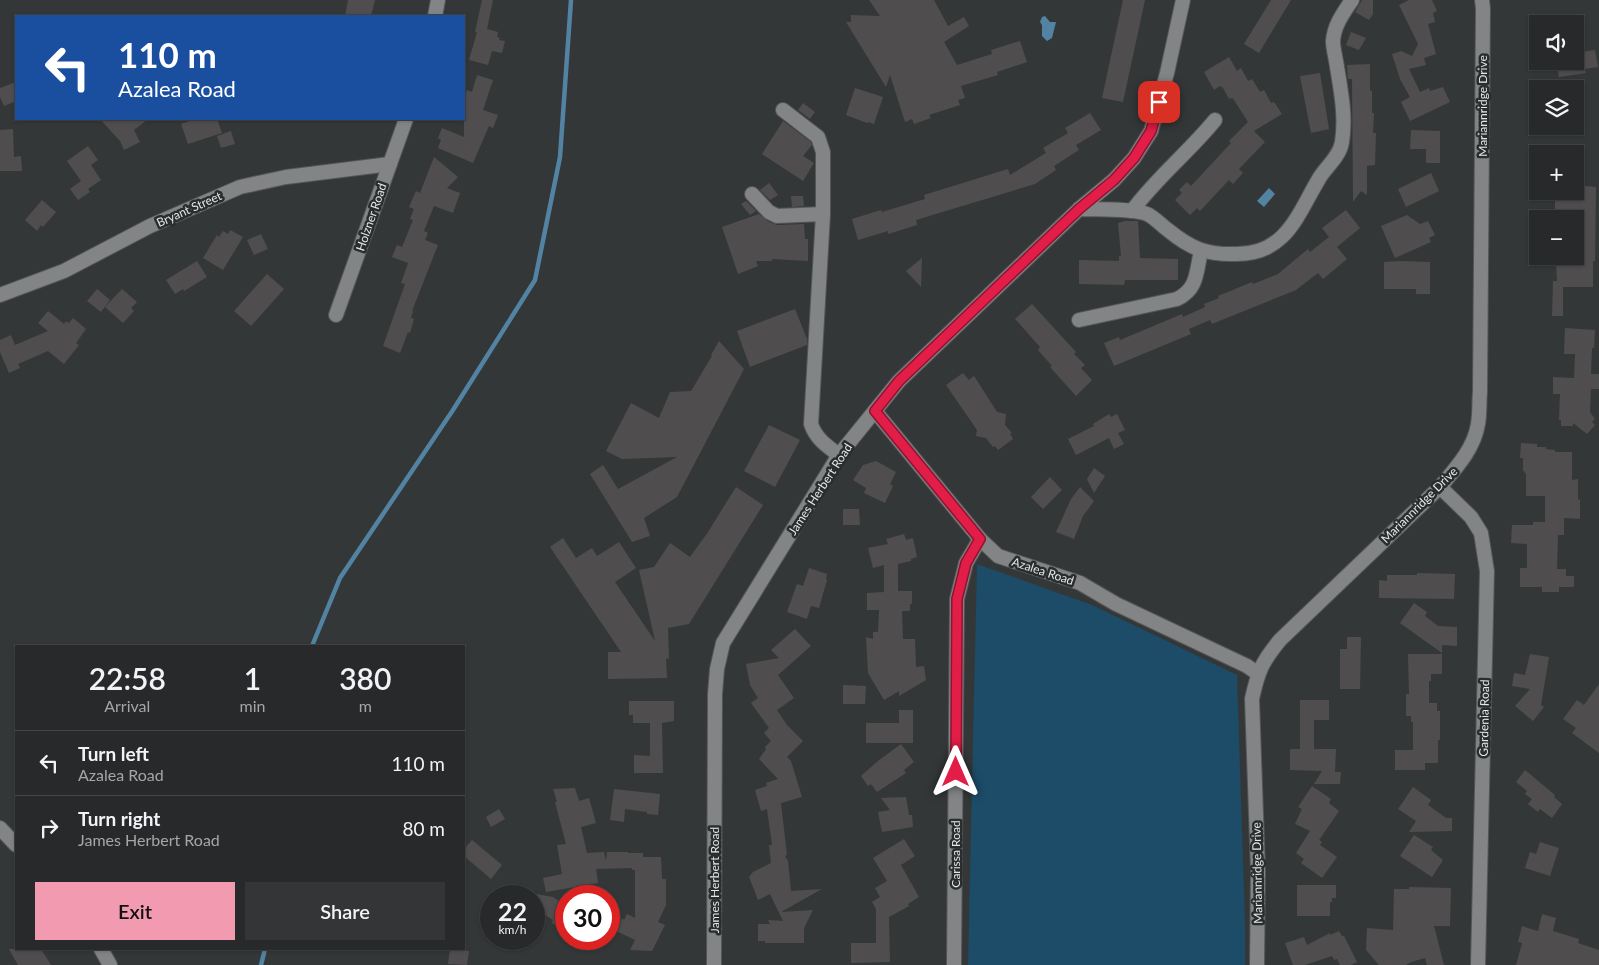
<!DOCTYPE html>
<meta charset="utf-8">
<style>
body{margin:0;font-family:Lato,sans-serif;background:#333536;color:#f1f3f6;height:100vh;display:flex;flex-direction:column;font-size:19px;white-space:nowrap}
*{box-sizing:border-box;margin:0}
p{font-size:16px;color:#a4a6a8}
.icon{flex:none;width:28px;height:28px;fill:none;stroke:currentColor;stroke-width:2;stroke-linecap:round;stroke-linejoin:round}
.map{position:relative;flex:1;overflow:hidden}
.sheet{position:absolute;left:15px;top:645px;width:450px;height:305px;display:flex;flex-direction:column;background:#27292a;border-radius:0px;box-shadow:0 1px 4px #0004,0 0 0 1px #434547}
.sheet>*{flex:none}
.banner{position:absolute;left:15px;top:15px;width:450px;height:105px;border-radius:0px;box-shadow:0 1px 4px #0004,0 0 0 1px #434547;background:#1a4fa0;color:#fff;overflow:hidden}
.controls{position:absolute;left:1529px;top:15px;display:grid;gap:10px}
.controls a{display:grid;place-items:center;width:55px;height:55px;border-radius:0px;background:#27292a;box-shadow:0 1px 4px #0004,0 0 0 1px #434547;font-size:25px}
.speed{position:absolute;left:480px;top:885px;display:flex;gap:10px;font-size:25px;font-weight:700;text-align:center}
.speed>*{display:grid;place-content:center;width:65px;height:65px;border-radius:50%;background:#27292a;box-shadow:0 1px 4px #0004,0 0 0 1px #434547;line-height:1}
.speed small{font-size:12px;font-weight:400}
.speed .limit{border:8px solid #d22;background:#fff;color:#111}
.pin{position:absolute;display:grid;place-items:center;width:42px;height:42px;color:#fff;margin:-21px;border-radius:10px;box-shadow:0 2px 8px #0006}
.me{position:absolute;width:55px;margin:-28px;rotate:0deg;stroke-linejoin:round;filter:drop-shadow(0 0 4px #0008)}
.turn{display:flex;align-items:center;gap:18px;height:105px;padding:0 20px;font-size:22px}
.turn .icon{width:65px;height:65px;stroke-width:2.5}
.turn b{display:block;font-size:35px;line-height:42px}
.eta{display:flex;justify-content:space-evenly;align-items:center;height:85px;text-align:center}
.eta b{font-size:30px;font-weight:600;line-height:35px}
.primary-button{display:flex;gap:10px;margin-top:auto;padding:10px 20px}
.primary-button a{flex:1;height:58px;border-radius:0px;background:#f29ab0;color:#111;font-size:20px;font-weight:600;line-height:58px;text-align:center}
.primary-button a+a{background:#333536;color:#f1f3f6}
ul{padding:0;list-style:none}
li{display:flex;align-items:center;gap:15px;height:65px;padding:0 20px;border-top:1px solid #434547}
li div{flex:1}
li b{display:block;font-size:19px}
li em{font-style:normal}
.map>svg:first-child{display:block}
</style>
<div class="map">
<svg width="1599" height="965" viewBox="0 0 1599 965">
<rect width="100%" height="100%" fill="#343738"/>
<!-- green -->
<path fill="#1c4c68" d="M977 564 1092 605 1237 675 1245 924V965H968Z"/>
<!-- water -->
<g fill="#5383a2">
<path d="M1045 16 1050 22H1056L1052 38 1047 41 1042 36V25L1040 22 1042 17Z"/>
<path d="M1269 188 1275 194 1264 207 1257 201Z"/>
</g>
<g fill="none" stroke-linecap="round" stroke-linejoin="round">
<!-- stream -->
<g stroke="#5383a2" stroke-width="4.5">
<path d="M312 646 340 578 453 410 535 280 560 157 571 0"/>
<path d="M261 965 265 949"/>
</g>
</g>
<!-- building -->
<g fill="#504d4e">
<path d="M348 0H375L371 16H345Z"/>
<path d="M482 0H493L487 29 498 32 497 37 500 38 499 40 505 41 502 53 492 51 488 65 469 60 477 32H475Z"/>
<path d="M869 0H934L948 26 964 17 969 26 944 42 957 65 992 54 991 50 1020 41 1027 62 997 72 998 75 961 86 965 98 958 100 960 105 929 115 931 118 914 124 912 119 905 122 890 75 886 87 846 22H851V15L880 16Z"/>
<path d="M1123 0H1145L1123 102 1102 98Z"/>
<path d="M1271 0H1291L1259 53 1244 44Z"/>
<path d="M1362 0H1373V14L1369 20 1355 12Z"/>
<path d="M1409 0H1432L1437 11 1433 13 1435 22 1428 24 1436 54 1424 58 1426 65 1409 69 1420 92 1429 88 1430 91 1443 87 1450 102 1410 121 1401 102 1410 97 1400 79 1392 54 1401 51 1412 56 1418 44 1399 5Z"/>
<path d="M1351 32 1366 38 1359 50 1346 45Z"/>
<path d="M1595 50 1598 67 1585 69 1586 73 1559 77 1556 61H1575V53Z"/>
<path d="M1229 57 1237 71 1241 68 1248 81 1252 79 1260 92 1264 90 1271 103 1274 102 1282 114 1254 131 1265 142 1239 169 1243 173 1233 184 1229 180 1200 211 1197 208 1190 215 1175 200 1182 193 1179 190 1187 182 1191 186 1231 143 1229 141 1248 122 1234 100 1232 98 1229 99 1223 88 1220 86 1214 90 1204 72Z"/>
<path d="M1370 64V91H1372V113H1374L1373 133H1376L1375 165 1367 166V195L1361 191 1353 202 1352 79H1348L1347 65Z"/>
<path d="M1320 73 1329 129 1311 133 1300 76Z"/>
<path d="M477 75 493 80 483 110 498 115 493 128 489 126 473 163 438 148 441 140 438 138 442 128 464 137V100L467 90 472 92Z"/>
<path d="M16 82V101L4 106 0 97V88Z"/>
<path d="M855 88 883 97 874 124 868 122 867 123 846 115Z"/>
<path d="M803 103 815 112 810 119 798 110Z"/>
<path d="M1090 113 1101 130 1076 145 1079 150 1054 166 1056 170 1035 184 916 220 917 225 888 234V231L858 240 852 219 881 210 882 212 925 199 924 195 1008 169 1010 175 1046 153 1043 148 1068 133 1065 128Z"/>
<path d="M100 119H148L134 130 140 142 124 150 120 141Z"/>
<path d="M196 119H217L222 133 188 144 181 124Z"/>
<path d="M783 121 811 142 812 145 803 156 814 163 803 181 762 154Z"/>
<path d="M13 129 14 157 21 156 22 171H0V130Z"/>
<path d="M1411 130 1440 131V163H1426V149H1410Z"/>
<path d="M231 131 235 144 221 148 217 136Z"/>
<path d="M88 146 98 160 91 165 101 180 88 189 90 192 78 200 70 189 81 181 67 161Z"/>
<path d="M434 157 458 177 447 188 460 193 453 213 434 206 424 231 428 233 425 240 438 245 412 311H413L411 318 414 319 410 333 408 332 400 353 383 346 405 284 401 283 408 263 392 257 397 245 402 247 413 220 410 219 414 209 409 207 416 191 420 193Z"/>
<path d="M1431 173 1439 191 1406 207 1398 189Z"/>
<path d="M769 183 778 195 770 200 760 190Z"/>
<path d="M1575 185 1596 187 1595 261H1593V287H1563V316H1552L1553 281H1557L1556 262H1564V256H1575V219H1555V191H1575Z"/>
<path d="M791 196H803L804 206 792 207Z"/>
<path d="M42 200 56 212 43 227 41 225 37 231 25 220Z"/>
<path d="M746 201 756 211 750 215 741 204Z"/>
<path d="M1346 210 1360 228 1337 247 1347 259 1323 279 1318 273 1296 290 1212 324 1210 320 1189 329 1191 334 1114 366 1104 343 1119 337 1120 340 1182 314 1183 317 1205 307 1204 304 1219 298 1218 296 1252 282 1253 284 1278 274 1308 249 1310 252 1329 237 1322 228Z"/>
<path d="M759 214 769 222 777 225 804 224 805 239H808V261L772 259V261H756L758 266 738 274 722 227Z"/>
<path d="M1407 215 1420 224 1428 221 1435 235 1429 238 1431 242 1395 258 1381 226Z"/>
<path d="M1125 221H1138L1140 258 1178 259V280H1125L1124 285 1079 284V260L1119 261V256H1121L1118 223Z"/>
<path d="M230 230 243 237 223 270 203 258 217 235 219 237 223 231 228 234Z"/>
<path d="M261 234 268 249 254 255 247 240Z"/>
<path d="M922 258 921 287 906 271Z"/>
<path d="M197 261 207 277 184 291 183 289 175 294 166 280Z"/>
<path d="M1400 261 1430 262V294H1416V289H1384V262Z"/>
<path d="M267 274 284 289 251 326 234 311Z"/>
<path d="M97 289 110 300 101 312 87 301Z"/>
<path d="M122 289 137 302 131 308 134 311 123 323 105 307Z"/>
<path d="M1032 304 1076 352 1074 354 1085 365 1081 368 1092 380 1076 396 1050 367 1052 366 1038 350 1040 347 1015 319Z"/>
<path d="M795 309 807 339V345L750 367 737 331Z"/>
<path d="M48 311 64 324 66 321 69 323 73 318 86 329 76 343 79 345 64 364 48 351 18 364 20 368 9 373 0 352V340L11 335 15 345 48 331 38 323Z"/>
<path d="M1565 328 1595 330 1594 348H1592L1591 374H1599V389H1591L1590 412 1595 419 1592 422 1595 425 1587 434 1573 423V426H1561V420H1559L1560 394H1553V377L1574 378 1575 354H1564Z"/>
<path d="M719 341 744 369 677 497 644 518 650 536 632 542 590 474 603 465 618 489 677 457 622 459 606 451 631 403 659 418 670 392 691 391 712 356 711 355Z"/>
<path d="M963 373 969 380 974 376 997 412 1006 414 1005 425 1012 433 1010 434 1013 439 998 450 995 446 993 447 986 438 976 436 977 430 946 385Z"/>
<path d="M1109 414 1111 417 1117 414 1125 430 1118 433 1124 444 1114 449 1109 438 1076 455 1068 439 1094 426 1093 424Z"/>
<path d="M769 425 800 440 775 487 744 471Z"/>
<path d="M1521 443 1537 444V447H1546V449L1555 450V452H1572V480L1578 479V500L1580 499V519L1564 518V535H1558L1557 569H1566V576H1574V587H1559V592H1542V587H1520V568H1527V544L1511 543 1512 525H1533V522H1545V496H1526V474L1523 470V458H1520Z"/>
<path d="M876 461 896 472 890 484 893 486 885 503 864 493 866 488 853 480 863 465Z"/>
<path d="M1094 468 1105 476 1094 493 1087 479Z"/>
<path d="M1050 477 1062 490 1043 509 1031 497Z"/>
<path d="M736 487 763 505 689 624 668 628 669 658 666 659 667 678 608 679V652H621L550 547 563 538 576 558 592 548 597 556 619 542 636 568 615 582 655 641 639 570 654 567 670 543 690 557 708 532Z"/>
<path d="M1080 487 1094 501 1083 516 1074 539 1056 532 1071 499Z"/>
<path d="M843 509H859L860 525H843Z"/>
<path d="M904 534 906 540 913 538 917 557 911 559V561L898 564V591H912V604H910V611H902L903 639H915L916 667 924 666 926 680 899 696V691L884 700 868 673 866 637 873 639V632H878L879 610H867V593L884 592V565L873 568 868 548 888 544 886 539Z"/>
<path d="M809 568 827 574 826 579 827 580 819 608 811 606 807 619 787 612 797 584 803 586Z"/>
<path d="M1417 573 1455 574 1454 599 1379 598V580L1387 581V575H1417Z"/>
<path d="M1414 603 1427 612 1425 616 1438 626 1457 627V646L1442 645V653L1400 623Z"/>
<path d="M795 629 811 646 778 675 794 698 777 710 787 725 803 741 787 757 791 761 802 797 781 803 787 855 785 856 788 861 791 891 822 889 781 912 813 910 804 928V943H765V941H758V924H770L768 920 783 921 770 894 758 900 749 877 753 872 771 863 769 845H772L767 809 761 811 755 790 767 786 766 783 778 779 759 759 766 749 765 747 771 741 764 733 769 728 751 703 758 698 750 685 746 664 779 658 771 650Z"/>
<path d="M1347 637H1361L1360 689H1340V649H1347Z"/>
<path d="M1408 654H1442V674H1431V681H1429V703H1437V711H1440V740H1438V763H1425V770H1395V750H1413V722H1411V716H1406V694H1409Z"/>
<path d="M1530 654 1549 657 1541 705 1544 707 1533 721 1515 706 1530 689 1512 686 1514 673 1525 675Z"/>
<path d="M1599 684V753L1572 733 1576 728 1563 719 1577 700 1584 705Z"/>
<path d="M843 685 866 686 865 704H843Z"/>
<path d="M1300 700H1329V720H1314V749H1336L1335 772H1341L1340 784H1314L1322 771 1290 770V749H1300Z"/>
<path d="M629 701H674V721L662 723 663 773H634V755L650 756V723H633V715H629Z"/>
<path d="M899 710H913V743H866V723H899Z"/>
<path d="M901 744 914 762 904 770 906 773 877 792 871 784 868 786 861 776 878 761Z"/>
<path d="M1525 770 1555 795 1554 797 1562 804 1552 818 1540 809 1538 812 1528 804 1532 799 1525 794 1527 791 1516 782Z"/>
<path d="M1312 786 1331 799 1329 803 1339 811 1319 840 1322 842 1320 845 1337 857 1322 878 1301 863 1304 859 1296 853 1310 831 1295 824 1302 809 1298 807Z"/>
<path d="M1413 787 1431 800 1428 805 1446 818H1452V831L1409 832 1416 821 1398 809Z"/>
<path d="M575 788 579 801 589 798 596 823 581 827 587 853 604 852 606 861 607 852H628V853H643V857H661L662 879H666V905L658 922 665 925 652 951 630 950 635 940 616 931 622 918 624 920 627 914 635 918V870H632V868L596 869 598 883 546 892 543 878 562 874 557 845 566 844 555 802H557L553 789Z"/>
<path d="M614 789 660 794 658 815 647 814V812L625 809 624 822 610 820Z"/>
<path d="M906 797 909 815H912L913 827 882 832 878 812 890 810 881 798Z"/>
<path d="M499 809 505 819 491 827 486 817Z"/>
<path d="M1414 835 1433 847 1431 850 1443 860 1432 877 1400 856Z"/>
<path d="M904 839 915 856 901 865 919 897 908 904 909 906 889 917 890 962 851 963V943H876V909L872 902 880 897 875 888 887 881 873 858Z"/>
<path d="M472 840 502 865 491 879 464 856V849Z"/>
<path d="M1540 842 1559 848 1550 876 1525 868 1530 852 1536 854Z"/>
<path d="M1297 885H1336V898H1332V902H1330V916H1297Z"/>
<path d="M1409 887 1451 888 1450 926H1434L1444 965H1427L1425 958 1411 962 1406 965H1379L1366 950 1367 928 1393 930 1394 889H1409Z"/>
<path d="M536 894 553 897 566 906V932L552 923 553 920 542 913 544 908 534 906Z"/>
<path d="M1542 914 1556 918 1553 931 1579 939 1578 943 1599 950V965H1516L1522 943 1518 942 1522 926 1538 931Z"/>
<path d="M1339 931 1342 936H1344L1357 962 1351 965H1340L1337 959 1334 960 1332 956 1305 965H1293L1285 943 1304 937 1307 945 1330 933V935Z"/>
<path d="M9 949H41L51 965H18Z"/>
<path d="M450 949 469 951 467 965 448 964Z"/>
</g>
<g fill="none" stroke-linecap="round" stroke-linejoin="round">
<defs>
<g id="minor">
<path d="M435 16 438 0"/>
<path d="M783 110 818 137 823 152V214L811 424C816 439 827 446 839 455"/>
<path d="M752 194 769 212 777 216 823 214"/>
<path d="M1079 209C1098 210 1130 208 1147 214 1154 217 1161 225 1168 230 1191 249 1207 255 1237 254 1287 254 1298 213 1320 177 1327 166 1340 156 1342 142 1346 117 1341 91 1337 67 1336 59 1333 49 1333 41 1334 25 1344 12 1352 0"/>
<path d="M1132 211C1156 178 1189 152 1215 120"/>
<path d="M0 295 64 271 150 226 240 187 286 177 390 164"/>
<path d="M336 315 406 119"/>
<path d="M1079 320 1177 299C1198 289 1196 272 1201 251"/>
<path d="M875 411 980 539 998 556 1080 583 1116 604 1247 666 1257 673"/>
<path d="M1440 487 1471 517 1481 533 1487 571 1478 965"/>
<path d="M0 828 16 845"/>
<path d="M101 949 110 965"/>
<path d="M714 965 715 694 717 669 723 643 839 455 899 381 1079 209 1114 180 1134 158 1151 131 1167 73 1183 0"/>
<path d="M954 965 957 599 966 563 980 539"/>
<path d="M1257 965 1258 871 1252 699C1258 671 1262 662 1280 640L1440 487C1456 468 1474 449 1478 424 1480 413 1479 402 1480 392L1483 8 1482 0"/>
</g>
</defs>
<!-- minor casing -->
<use href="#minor" stroke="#545658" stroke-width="16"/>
<!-- minor -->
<use href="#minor" stroke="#828486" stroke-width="14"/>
</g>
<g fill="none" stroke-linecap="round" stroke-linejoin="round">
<defs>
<path id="route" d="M956 772 957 599 966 563 980 539 875 411 899 381 1079 209 1114 180 1134 158 1151 131 1159 102"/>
</defs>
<!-- route casing -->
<use href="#route" stroke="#92132f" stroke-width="12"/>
<!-- route -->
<use href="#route" stroke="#e11d48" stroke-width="9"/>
</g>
<g text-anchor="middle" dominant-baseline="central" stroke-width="5" stroke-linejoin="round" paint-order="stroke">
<!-- street labels -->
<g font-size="12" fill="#e5e7e8" stroke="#2a2d2e">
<text transform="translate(1482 106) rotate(-90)">Mariannridge Drive</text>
<text transform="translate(189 209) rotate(-24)">Bryant Street</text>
<text transform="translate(371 217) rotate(-71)">Holzner Road</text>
<text transform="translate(820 489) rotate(-57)">James Herbert Road</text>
<text transform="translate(1419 505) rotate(-45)">Mariannridge Drive</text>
<text transform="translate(1043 571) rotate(18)">Azalea Road</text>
<text transform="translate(1484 718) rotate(-89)">Gardenia Road</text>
<text transform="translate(955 854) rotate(-90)">Carissa Road</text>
<text transform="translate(1257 873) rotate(-91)">Mariannridge Drive</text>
<text transform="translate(714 880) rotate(-90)">James Herbert Road</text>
</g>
</g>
</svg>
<div class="controls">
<a><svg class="icon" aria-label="sound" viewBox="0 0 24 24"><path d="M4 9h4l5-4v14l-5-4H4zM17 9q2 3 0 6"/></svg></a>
<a><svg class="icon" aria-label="layers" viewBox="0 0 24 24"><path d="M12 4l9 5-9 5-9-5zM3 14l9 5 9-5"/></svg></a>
<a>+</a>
<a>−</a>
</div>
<div class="speed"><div>22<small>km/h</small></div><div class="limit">30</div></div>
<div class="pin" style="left:1159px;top:102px;background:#d93025"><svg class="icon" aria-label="arrive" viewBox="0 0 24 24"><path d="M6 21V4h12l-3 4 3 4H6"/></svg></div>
<svg class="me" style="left:956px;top:772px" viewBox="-20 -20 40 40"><path d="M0-17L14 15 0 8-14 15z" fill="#e11d48" stroke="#fff" stroke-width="4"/></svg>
<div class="banner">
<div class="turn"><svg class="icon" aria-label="left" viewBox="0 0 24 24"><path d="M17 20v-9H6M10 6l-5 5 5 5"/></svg><div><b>110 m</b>Azalea Road</div></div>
</div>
<section class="sheet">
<div class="eta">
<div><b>22:58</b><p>Arrival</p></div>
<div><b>1</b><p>min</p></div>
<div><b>380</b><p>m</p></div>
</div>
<ul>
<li><svg class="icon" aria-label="left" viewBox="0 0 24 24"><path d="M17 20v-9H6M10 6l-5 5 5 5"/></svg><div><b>Turn left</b><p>Azalea Road</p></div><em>110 m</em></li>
<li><svg class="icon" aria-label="right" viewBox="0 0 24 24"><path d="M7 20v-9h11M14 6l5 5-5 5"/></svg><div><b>Turn right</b><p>James Herbert Road</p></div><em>80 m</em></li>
</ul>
<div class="primary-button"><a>Exit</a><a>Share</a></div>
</section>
</div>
